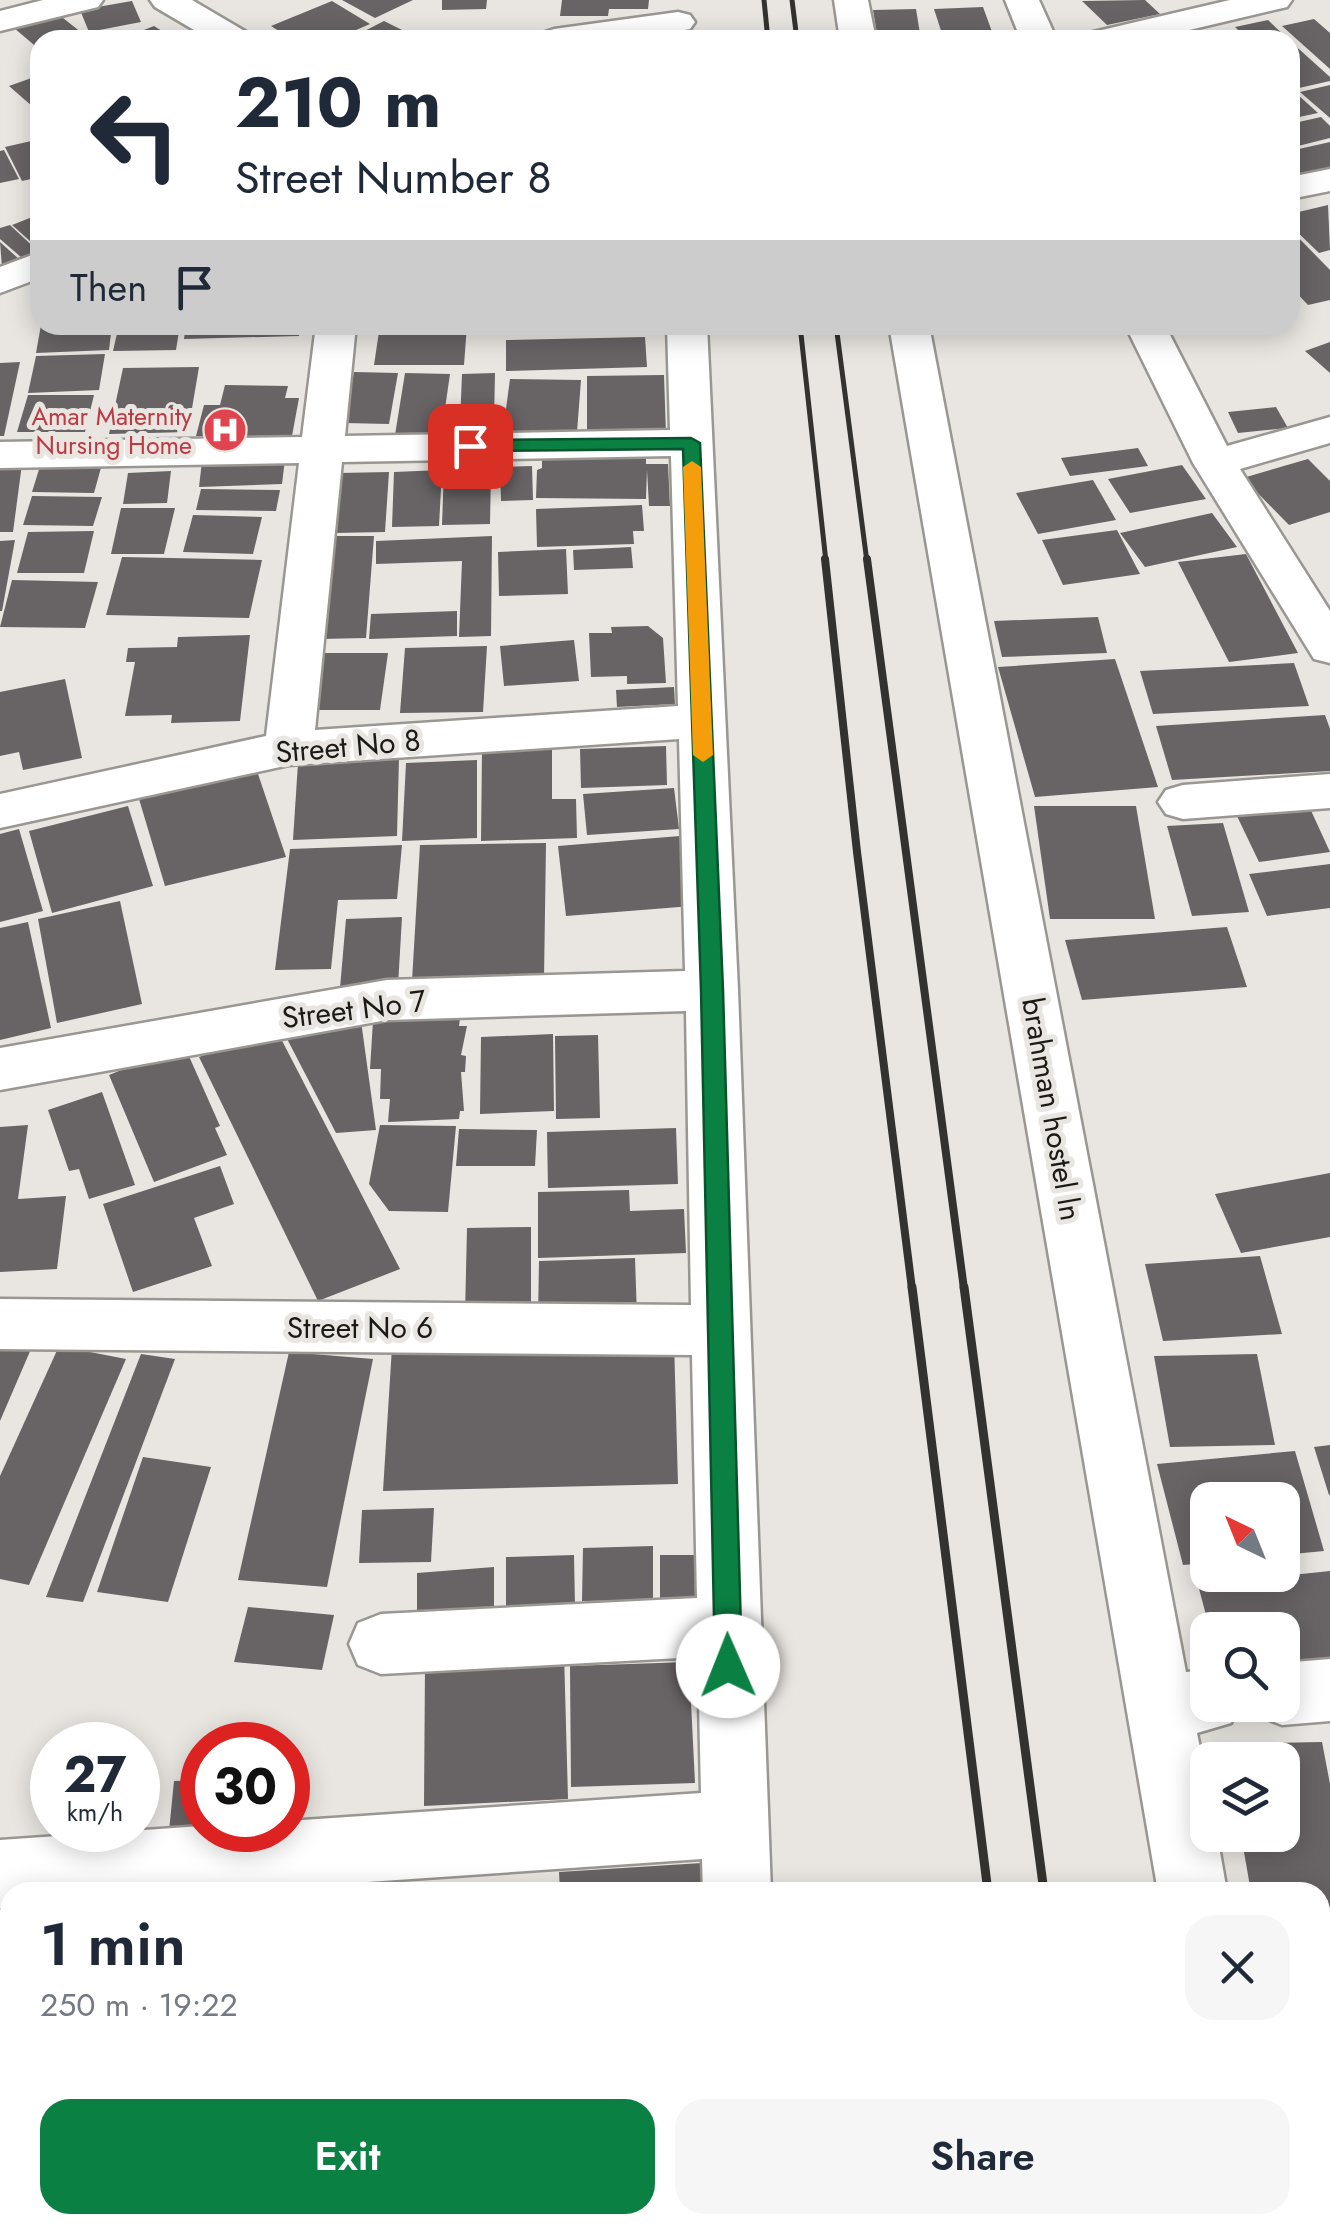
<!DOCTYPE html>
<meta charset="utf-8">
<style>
body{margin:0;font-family:Jost,sans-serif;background:#f6f6f7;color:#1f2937;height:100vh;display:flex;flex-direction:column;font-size:38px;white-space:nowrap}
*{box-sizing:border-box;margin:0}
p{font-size:32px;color:#747a83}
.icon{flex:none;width:55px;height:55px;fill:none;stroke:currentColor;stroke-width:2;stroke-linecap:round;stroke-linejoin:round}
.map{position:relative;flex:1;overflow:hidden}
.panel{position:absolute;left:0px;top:1882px;width:1330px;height:352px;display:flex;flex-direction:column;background:#fff;border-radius:30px 30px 0 0;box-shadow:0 5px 25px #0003}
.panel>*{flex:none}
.hud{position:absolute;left:30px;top:30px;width:1270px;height:305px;border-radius:30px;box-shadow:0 5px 25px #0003;background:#fff;color:#1f2937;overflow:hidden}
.needle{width:65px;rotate:317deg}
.controls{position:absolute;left:1190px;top:1482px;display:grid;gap:20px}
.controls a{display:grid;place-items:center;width:110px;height:110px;border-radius:20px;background:#fff;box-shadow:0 5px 25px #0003;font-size:50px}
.speed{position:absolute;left:30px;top:1722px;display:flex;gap:20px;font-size:50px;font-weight:700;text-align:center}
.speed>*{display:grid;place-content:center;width:130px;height:130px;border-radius:50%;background:#fff;box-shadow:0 5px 25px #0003;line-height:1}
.speed small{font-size:25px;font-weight:400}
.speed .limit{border:15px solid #d22;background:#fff;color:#111}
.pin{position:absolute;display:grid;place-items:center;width:85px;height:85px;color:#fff;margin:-42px;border-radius:20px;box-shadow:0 5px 15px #0006}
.me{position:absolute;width:110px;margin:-55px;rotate:359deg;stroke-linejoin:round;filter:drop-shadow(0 0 8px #0008)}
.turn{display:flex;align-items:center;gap:35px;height:210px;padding:0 40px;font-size:45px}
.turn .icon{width:130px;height:130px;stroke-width:2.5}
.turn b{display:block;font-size:70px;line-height:85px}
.then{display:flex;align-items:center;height:95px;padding:0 40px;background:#0003;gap:20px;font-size:38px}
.round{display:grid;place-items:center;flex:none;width:105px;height:105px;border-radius:30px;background:#f6f6f7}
.overview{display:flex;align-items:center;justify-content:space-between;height:170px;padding:0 40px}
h1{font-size:60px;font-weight:600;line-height:75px}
.button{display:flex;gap:20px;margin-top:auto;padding:20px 40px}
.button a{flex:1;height:115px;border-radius:30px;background:#0b8043;color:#fff;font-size:40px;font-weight:600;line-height:115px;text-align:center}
.button a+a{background:#f6f6f7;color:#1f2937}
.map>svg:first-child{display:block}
</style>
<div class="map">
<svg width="1330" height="2233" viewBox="0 0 1330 2233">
<rect width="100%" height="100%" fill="#e9e6e1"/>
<!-- building -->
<g fill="#686365">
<path d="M342 0H413L375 18Z"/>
<path d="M442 0H487L486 9 442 10Z"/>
<path d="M562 0H649L648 9H609L608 16H560Z"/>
<path d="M1145 0 1160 14 1107 25 1082 1Z"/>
<path d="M132 1 141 22 89 32 80 10Z"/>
<path d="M332 1 370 24 333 40H293L271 26Z"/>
<path d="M983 7 995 40H944L934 9Z"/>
<path d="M916 9 921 40H878L873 10Z"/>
<path d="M58 14 87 37 40 40V50L14 28Z"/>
<path d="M1314 19 1330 33V69L1282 26Z"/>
<path d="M1268 20 1289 40H1248L1235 27Z"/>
<path d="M384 21 422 40H347Z"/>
<path d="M154 26 176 40H119Z"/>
<path d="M1216 30 1227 40H1173V38Z"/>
<path d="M1290 41 1330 77V81L1299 88 1290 79Z"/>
<path d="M40 75V113L9 86Z"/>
<path d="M1330 85V118L1300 92Z"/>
<path d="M1297 94 1318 113 1290 119V96Z"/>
<path d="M1321 117 1330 126V138L1290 148V124Z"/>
<path d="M40 139V177L22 181 5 147Z"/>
<path d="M1330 142V169L1296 177 1290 171V151Z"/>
<path d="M4 150 19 179 0 183V151Z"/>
<path d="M1328 205 1330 250 1319 253 1290 225V214Z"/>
<path d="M40 214V250L12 225Z"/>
<path d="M10 225 11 226 39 252 22 258 0 239V228Z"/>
<path d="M1290 229 1330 270V300L1308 305 1290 286Z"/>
<path d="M0 242 20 260 2 267Z"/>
<path d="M41 325H112L109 350 36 353Z"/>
<path d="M119 325H180L176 350 113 351Z"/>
<path d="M186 325H300L299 336 184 339Z"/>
<path d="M380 325H467L464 365H374Z"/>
<path d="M509 325H661V330L508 331Z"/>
<path d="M645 337 647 367 506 371V340Z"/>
<path d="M1330 342V373L1305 351Z"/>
<path d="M105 354 99 390 28 393 36 356Z"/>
<path d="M20 362 4 436H0V363Z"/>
<path d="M199 367 188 432 109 434 123 368Z"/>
<path d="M354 372 398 373 389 424 344 423Z"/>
<path d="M405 373 450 374 441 436 395 435Z"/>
<path d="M495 373 494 422 460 423 462 374Z"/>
<path d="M664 375 666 435 587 436V376Z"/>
<path d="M510 379 581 380 577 432 503 431Z"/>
<path d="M225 385 288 386 285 398H299L292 436H196L204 405H220Z"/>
<path d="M28 395H94L85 432H17Z"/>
<path d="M1276 407 1288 428 1238 433 1228 412Z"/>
<path d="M1138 448 1148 466 1070 476 1061 458Z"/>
<path d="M646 457V464H668L670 506H649L647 470 646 499 536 498 537 470 542 468V459Z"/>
<path d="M285 459 282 484 199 487 202 461Z"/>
<path d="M1308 459 1330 481V512L1289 525 1243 478Z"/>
<path d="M41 463 102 464 94 493 32 492Z"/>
<path d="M22 464 13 532H0V466Z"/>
<path d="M1182 465 1206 499 1130 513 1108 479Z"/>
<path d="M532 466 533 500 501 501 500 467Z"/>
<path d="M491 469 490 524 442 525 444 470Z"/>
<path d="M442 470 439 526 392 527 394 472Z"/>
<path d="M171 471 167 503 123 504 128 473Z"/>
<path d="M389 472 385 532 334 533 339 473Z"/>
<path d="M1093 480 1116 520 1038 534 1016 493Z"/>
<path d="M201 489 280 490 276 511 196 510Z"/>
<path d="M32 496 102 497 93 526 23 525Z"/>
<path d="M642 505 644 531H633L634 544 537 547 536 509Z"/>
<path d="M121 508H175L164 554H111Z"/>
<path d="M1212 513 1237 547 1145 567 1120 533Z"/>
<path d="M193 515 262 517 253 554 183 552Z"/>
<path d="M1117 530 1140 574 1063 585 1042 540Z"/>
<path d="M94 531 84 573H17L28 532Z"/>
<path d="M330 536H374L366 638 320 639Z"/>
<path d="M492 536 491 636 459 637 462 561 376 564V541Z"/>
<path d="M15 540 2 611H0V541Z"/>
<path d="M631 547 633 568 574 570 573 550Z"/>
<path d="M566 549 568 594 499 596 498 552Z"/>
<path d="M1246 554 1298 653 1229 662 1178 562Z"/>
<path d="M122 557 262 560 249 618 106 615Z"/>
<path d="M12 580 98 582 85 628 0 627Z"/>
<path d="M457 611V636L369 639 371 614Z"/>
<path d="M1098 617 1107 653 1002 657 994 621Z"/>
<path d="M648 626 663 638 666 683 627 684V676L591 677 589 633H612L611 627Z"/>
<path d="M250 635 240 721 171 723 172 715 125 716 135 662H126L128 648 177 647 178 637Z"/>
<path d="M574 640 579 681 504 686 500 646Z"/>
<path d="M487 646 483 712 400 713 405 648Z"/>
<path d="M320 653H388L380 710H311Z"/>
<path d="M1115 659 1158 787 1035 797 998 667Z"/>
<path d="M1294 663 1309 706 1153 714 1140 671Z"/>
<path d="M65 679 82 758 23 770 19 752 0 756V692Z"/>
<path d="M674 687 675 704 617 707 616 690Z"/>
<path d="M1325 715 1330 729V771L1172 780 1156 726Z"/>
<path d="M666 746 667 785 581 788 580 749Z"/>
<path d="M552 749V799H576L577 838 481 841 482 751Z"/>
<path d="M399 758 397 836 293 840 298 763Z"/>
<path d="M477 760V838L402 841 406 763Z"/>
<path d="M257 771 286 857 165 886 139 799Z"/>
<path d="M674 788 679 829 587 835 583 794Z"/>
<path d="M1308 804 1330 852 1259 862 1236 814Z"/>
<path d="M128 806 153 886 52 913 29 831Z"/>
<path d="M1034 806H1136L1155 919H1050Z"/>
<path d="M1223 823 1249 912 1192 916 1167 826Z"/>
<path d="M19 829 43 911 0 922V834Z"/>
<path d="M680 836 692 906 566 916 558 846Z"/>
<path d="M546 843 544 978 412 981 420 845Z"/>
<path d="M402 845 397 899 338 900 331 969 275 970 290 849Z"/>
<path d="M1330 864V908L1267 916 1249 874Z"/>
<path d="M120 901 142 1004 57 1023 38 919Z"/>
<path d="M402 917 398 986 340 988 346 919Z"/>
<path d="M28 922 51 1028 0 1040V928Z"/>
<path d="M1227 927 1247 987 1082 1000 1065 940Z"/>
<path d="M460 1018 459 1026H467L461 1055 466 1056 465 1072H461L464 1111H460L459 1119 388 1122 390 1099H380L381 1069H370L373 1021Z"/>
<path d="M361 1021 376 1130 336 1133 285 1035Z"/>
<path d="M276 1029 400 1269 318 1301 199 1057Z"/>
<path d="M553 1034 554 1111 480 1114 481 1037Z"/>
<path d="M598 1035 600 1118 556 1119 555 1036Z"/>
<path d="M184 1045 220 1126 215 1128 227 1155 154 1182 109 1075Z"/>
<path d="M102 1092 135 1185 89 1199 79 1169 69 1171 48 1110Z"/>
<path d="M28 1125 18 1199 66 1196 57 1269 0 1272V1127Z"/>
<path d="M380 1125 456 1126 448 1212 389 1211 369 1184Z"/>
<path d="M676 1128 678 1184 548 1188 547 1132Z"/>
<path d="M459 1129 537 1130 535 1166H456Z"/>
<path d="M220 1166 234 1204 194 1218 212 1266 133 1292 103 1204Z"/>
<path d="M1330 1173V1237L1241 1253 1215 1194Z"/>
<path d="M629 1190 630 1211 684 1209 686 1253 538 1258V1192Z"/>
<path d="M531 1227V1314L465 1315 467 1228Z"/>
<path d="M1260 1256 1282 1334 1163 1341 1145 1264Z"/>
<path d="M635 1258 637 1316 538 1318 539 1261Z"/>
<path d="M674 1341 678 1484 383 1491 392 1347Z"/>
<path d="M0 1343 31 1349 0 1421Z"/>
<path d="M59 1346 126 1359 29 1585 0 1579V1476Z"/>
<path d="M289 1352 373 1359 327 1587 238 1580Z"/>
<path d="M141 1354 175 1359 83 1602 46 1597Z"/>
<path d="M1257 1354 1275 1445 1170 1447 1154 1356Z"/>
<path d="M1330 1445V1495H1329L1314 1447Z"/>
<path d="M1295 1451 1324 1551 1282 1555V1500H1208V1563L1183 1565 1157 1464Z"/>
<path d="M143 1457 211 1467 168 1602 97 1592Z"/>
<path d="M434 1508 431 1562 359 1563 362 1510Z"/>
<path d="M653 1546V1600L582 1601 583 1548Z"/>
<path d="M574 1555 575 1607 506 1609V1557Z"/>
<path d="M660 1555H708L709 1611H660Z"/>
<path d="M494 1567V1620L417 1625V1573Z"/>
<path d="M1330 1571V1674L1282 1679V1630H1210L1198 1585Z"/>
<path d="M248 1607 334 1615 322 1670 234 1662Z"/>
<path d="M564 1652 568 1799 424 1806 425 1667Z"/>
<path d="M689 1662 695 1783 571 1787 570 1666Z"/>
<path d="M1322 1742 1330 1784V1907H1320V1892H1251L1241 1835H1282V1760H1229L1226 1744Z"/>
<path d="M202 1780V1830H264L168 1841 174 1781Z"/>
<path d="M702 1863 704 1892H560L559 1872Z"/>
<path d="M10 1925V2110L0 2112V1927Z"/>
<rect x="1320" y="2009" width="10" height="141"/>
<path d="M10 2121V2225H39L41 2233H0V2125Z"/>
<path d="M303 2225H447V2227L418 2233H304Z"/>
</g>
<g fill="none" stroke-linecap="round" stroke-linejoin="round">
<defs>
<g id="minor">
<path d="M43 0H103L98 7 0 31V11Z"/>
<path d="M150 0H192L248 33 254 40H211L155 7Z"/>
<path d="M834 0H868L876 40H840Z"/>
<path d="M1005 0H1039L1057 40H1021Z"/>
<path d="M1230 0H1292L1287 7 1147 40H1083L1089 33Z"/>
<path d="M678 12 690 15 695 22 690 29 626 40H536L542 33 554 29Z"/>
<path d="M1330 169V191L1290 199V177Z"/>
<path d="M40 252V278L0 293V267Z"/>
<path d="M316 325H356L345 436 670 430 667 325H707L738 990 771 1892H703L702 1859 223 1892H10V1907L0 1908V1840L202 1826V1830H288V1821L701 1793 698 1657 381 1674 358 1665 349 1644 358 1623 381 1614 697 1598 692 1355 0 1349V1299L691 1305 686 1011 387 1020 0 1090V1048L387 980 685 971 679 739 289 765 0 828V794L266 736 299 463 0 468V442L302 437ZM671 456 678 706 315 730 342 462Z"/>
<path d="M889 325H929L1186 1672 1208 1670V1705H1239L1231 1723 1197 1733 1208 1786V1835H1217L1227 1892H1158Z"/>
<path d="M1125 325H1165L1227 446 1330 417V443L1240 469 1330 611V663L1314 659 1193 463Z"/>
<path d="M1330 774V808L1183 819 1166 814 1158 802 1166 790 1183 785Z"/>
<path d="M1330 1659V1721L1282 1725 1259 1716 1254 1705H1282V1663Z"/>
<path d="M1330 2146V2220L1320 2221V2147Z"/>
<path d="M242 2225H318L319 2233H243Z"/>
<path d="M492 2225H601L597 2233H488Z"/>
<rect x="720" y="2225" width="76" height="8"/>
<path d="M1215 2225H1291L1292 2233H1216Z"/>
</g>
</defs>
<!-- minor casing -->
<use href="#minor" stroke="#9a9792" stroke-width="5"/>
<!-- minor -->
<use href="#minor" fill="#fff" fill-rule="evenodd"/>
<!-- rail-far2 -->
<g stroke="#33322f" stroke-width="5">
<path d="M764 0 768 40"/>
<path d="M792 0 797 40"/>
<path d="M800 325 826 562"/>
<path d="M836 325 867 562"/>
</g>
<!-- rail-far1 -->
<g stroke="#33322f" stroke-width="8">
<path d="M825 559 857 852 912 1289"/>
<path d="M867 559 964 1289"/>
</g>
<!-- rail -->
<g stroke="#33322f" stroke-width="9">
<path d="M912 1287 988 1892"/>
<path d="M964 1287 1044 1892"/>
<path d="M1030 2225 1031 2233"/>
<path d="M1088 2225 1089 2233"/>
</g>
</g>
<!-- route -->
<path fill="#0b8043" stroke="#07532c" stroke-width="2.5" d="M691 438 700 443 723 990 742 1666 738 1675 728 1678 719 1675 715 1666 701 990 683 449 470 451 461 446 470 440Z"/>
<!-- slow -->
<path fill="#f59e0b" d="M692 461 701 467 713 755 703 762 693 755 683 467Z"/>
<!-- icons -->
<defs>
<symbol id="hospital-disc" viewBox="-11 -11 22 22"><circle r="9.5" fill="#e0444e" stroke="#e9e6e1"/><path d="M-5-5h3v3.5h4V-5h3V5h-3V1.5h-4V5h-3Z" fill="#fff"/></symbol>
</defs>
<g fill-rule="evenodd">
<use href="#hospital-disc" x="200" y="405" width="50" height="50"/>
</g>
<g text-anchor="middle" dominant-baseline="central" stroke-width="10" stroke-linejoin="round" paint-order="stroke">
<!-- far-health labels -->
<g font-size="25" fill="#be3a42" stroke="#e9e6e1" text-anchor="end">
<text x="192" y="416">Amar Maternity<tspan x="192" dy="29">Nursing Home</tspan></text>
</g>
<!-- street labels -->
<g font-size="30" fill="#1b1a18" stroke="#e9e6e1">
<text transform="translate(348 746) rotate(-5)">Street No 8</text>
<text transform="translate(354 1009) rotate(-7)">Street No 7</text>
<text transform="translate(1052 1109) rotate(80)">brahman hostel ln</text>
<text x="360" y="1327">Street No 6</text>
</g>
</g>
</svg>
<div class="controls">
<a><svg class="needle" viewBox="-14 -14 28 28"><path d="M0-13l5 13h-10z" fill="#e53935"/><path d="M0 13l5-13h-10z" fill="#747a83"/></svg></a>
<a><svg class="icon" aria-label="search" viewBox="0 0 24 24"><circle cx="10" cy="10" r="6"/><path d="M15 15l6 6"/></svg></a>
<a><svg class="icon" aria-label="layers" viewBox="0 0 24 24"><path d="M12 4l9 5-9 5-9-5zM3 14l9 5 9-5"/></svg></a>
</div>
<div class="speed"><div>27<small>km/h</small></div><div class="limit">30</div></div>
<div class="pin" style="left:470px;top:446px;background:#d93025"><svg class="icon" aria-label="arrive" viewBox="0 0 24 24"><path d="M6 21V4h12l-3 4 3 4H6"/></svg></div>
<svg class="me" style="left:728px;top:1666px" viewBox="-20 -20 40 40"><circle r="19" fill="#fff"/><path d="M0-13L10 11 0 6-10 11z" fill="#0b8043"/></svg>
<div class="hud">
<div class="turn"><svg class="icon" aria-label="left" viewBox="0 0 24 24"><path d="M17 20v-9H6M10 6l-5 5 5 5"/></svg><div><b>210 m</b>Street Number 8</div></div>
<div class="then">Then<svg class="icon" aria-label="arrive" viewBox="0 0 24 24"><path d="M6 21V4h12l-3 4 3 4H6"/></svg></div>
</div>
<section class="panel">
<div class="overview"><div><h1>1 min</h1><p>250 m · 19:22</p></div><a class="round"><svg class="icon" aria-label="close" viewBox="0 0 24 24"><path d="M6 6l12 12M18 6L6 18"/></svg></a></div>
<div class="button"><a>Exit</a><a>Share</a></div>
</section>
</div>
